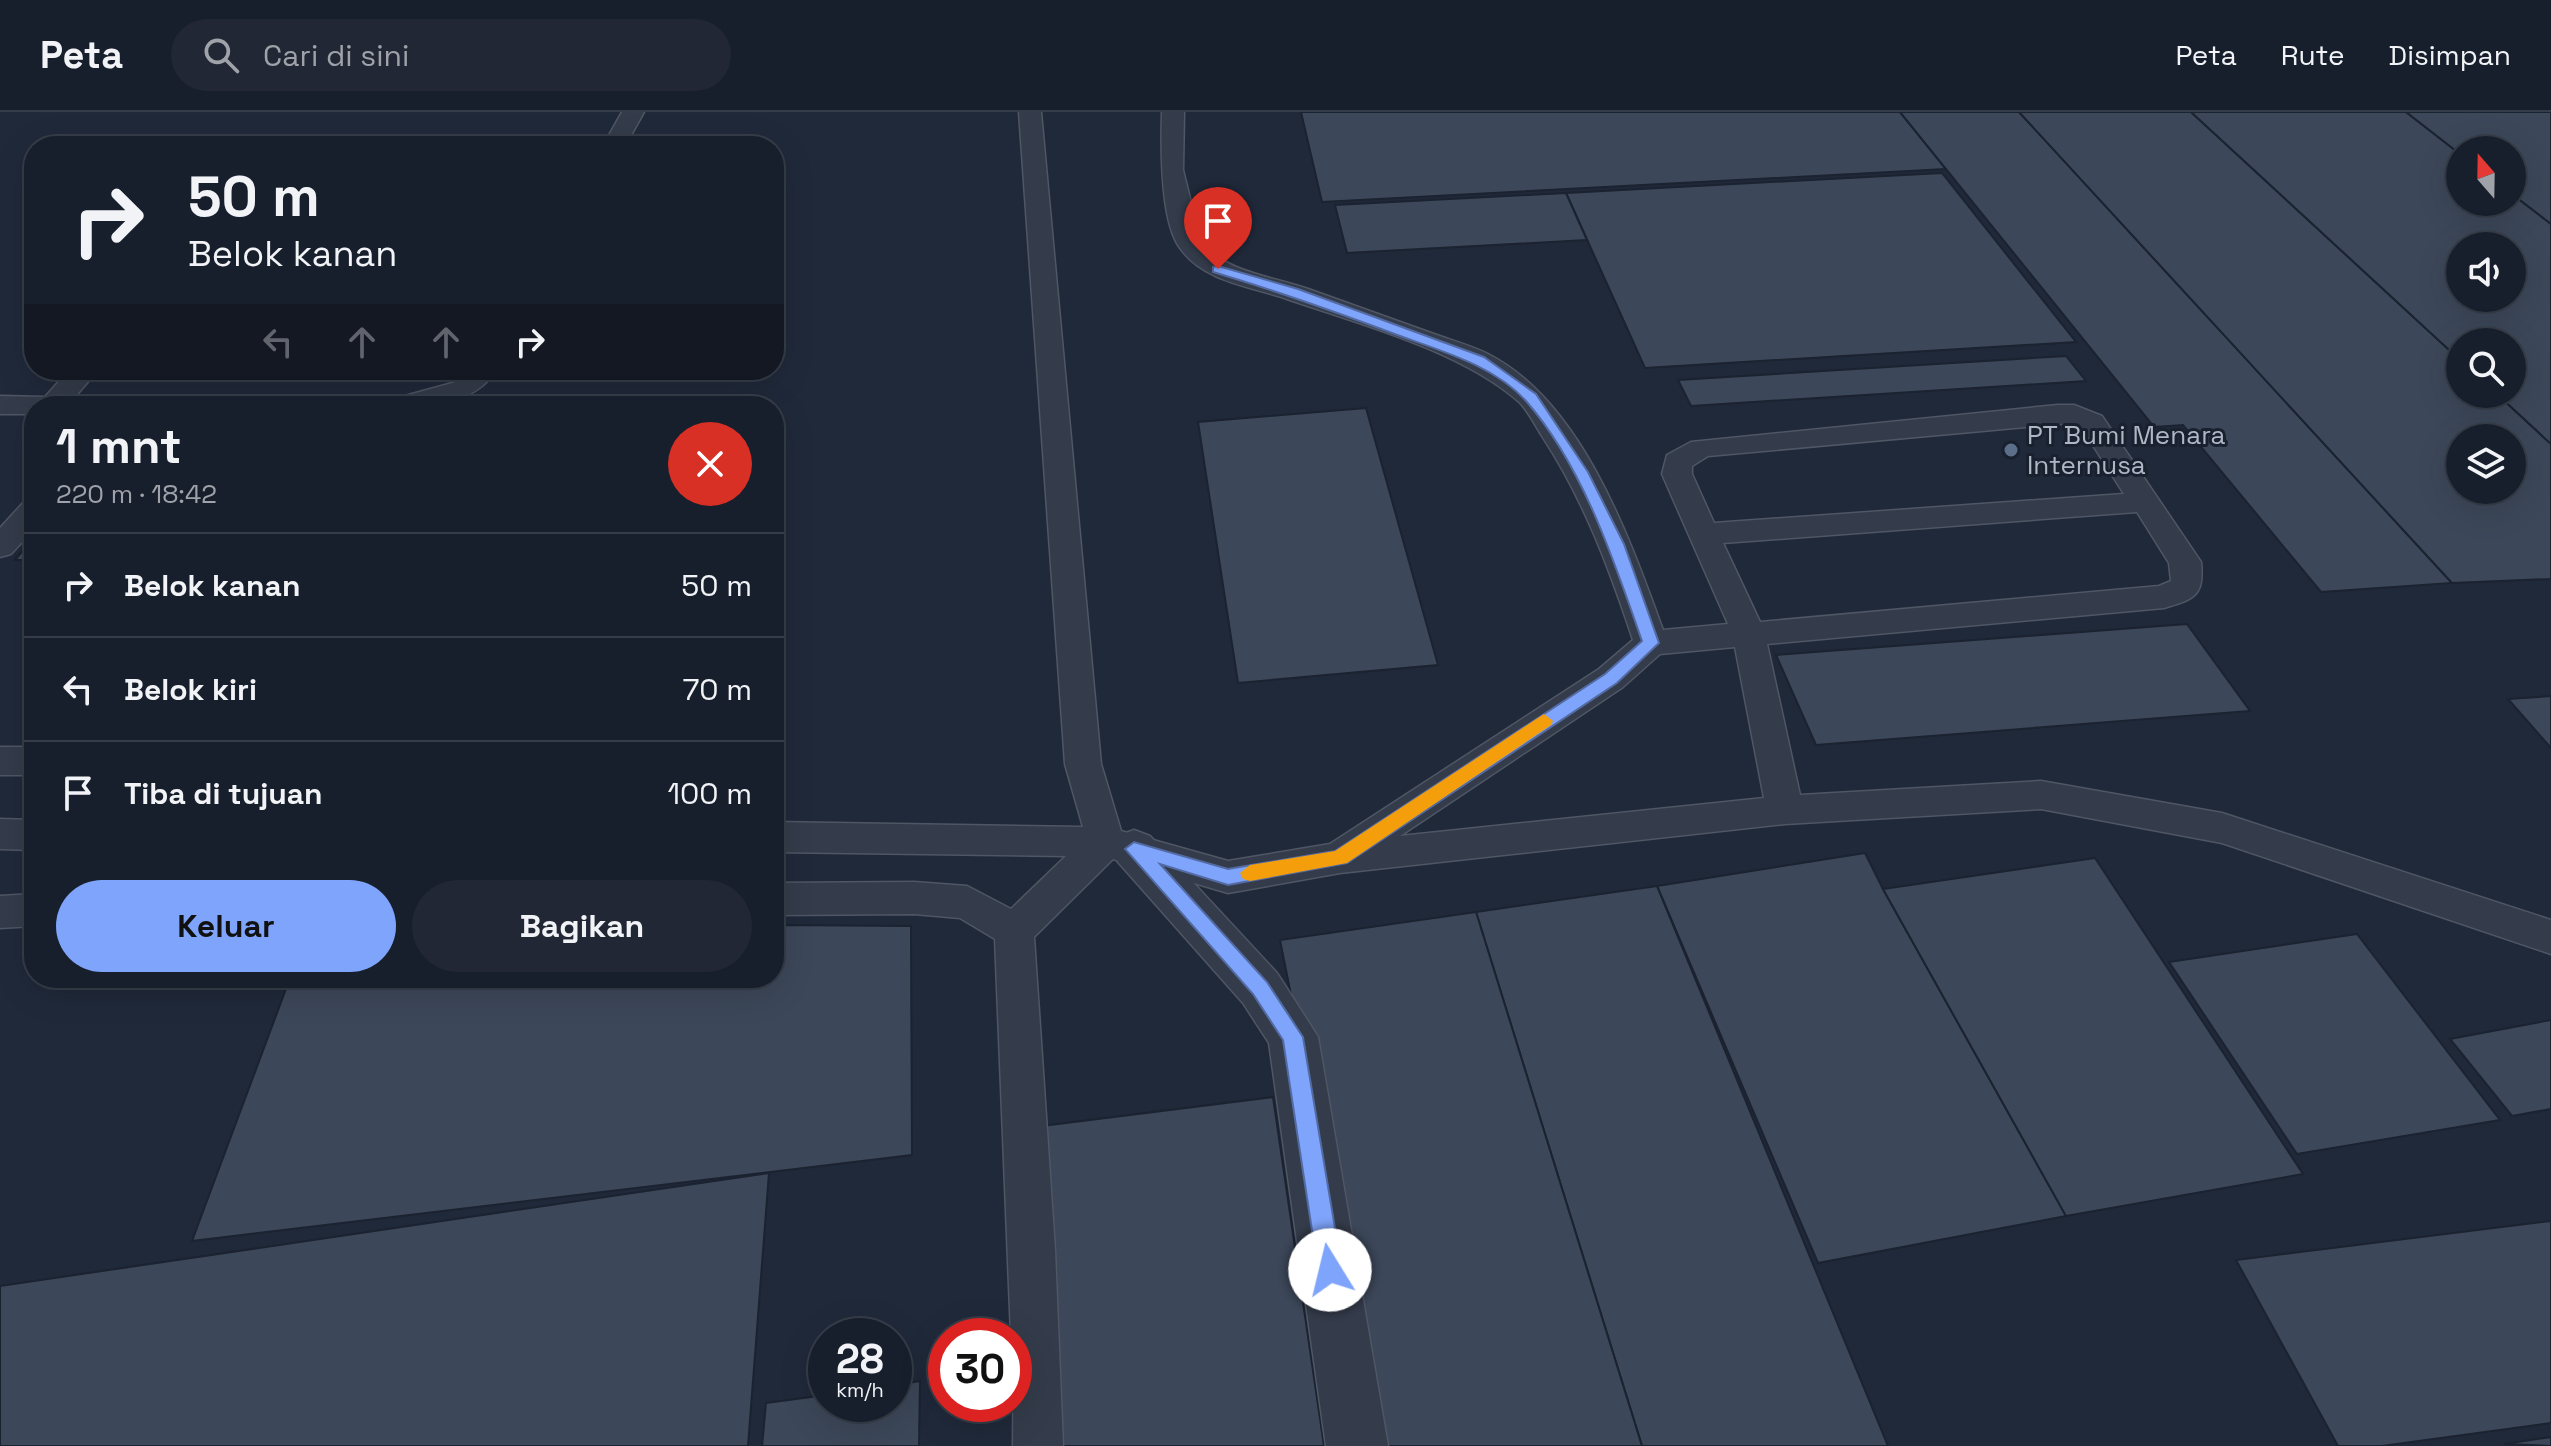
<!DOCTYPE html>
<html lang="id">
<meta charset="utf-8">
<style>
body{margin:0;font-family:"Space Grotesk",sans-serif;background:#212734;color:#f1f3f6;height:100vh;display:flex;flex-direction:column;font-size:30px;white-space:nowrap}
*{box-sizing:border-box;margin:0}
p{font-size:26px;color:#9fa2a9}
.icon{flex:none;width:44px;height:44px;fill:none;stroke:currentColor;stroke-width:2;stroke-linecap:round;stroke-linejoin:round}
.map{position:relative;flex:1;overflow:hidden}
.drawer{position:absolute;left:24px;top:284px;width:760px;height:592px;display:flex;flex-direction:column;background:#181f2c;border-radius:32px;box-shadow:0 8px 32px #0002,0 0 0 2px #363d48}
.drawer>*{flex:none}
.banner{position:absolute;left:24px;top:24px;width:760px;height:244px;border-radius:32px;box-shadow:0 8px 32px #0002,0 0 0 2px #363d48;background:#181f2c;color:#f1f3f6;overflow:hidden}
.needle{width:52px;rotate:340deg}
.buttons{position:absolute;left:2446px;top:24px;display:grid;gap:16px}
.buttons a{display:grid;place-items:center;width:80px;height:80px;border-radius:50%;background:#181f2c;box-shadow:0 8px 32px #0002,0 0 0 2px #363d48;font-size:40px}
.speed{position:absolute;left:808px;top:1206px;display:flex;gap:16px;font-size:40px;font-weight:700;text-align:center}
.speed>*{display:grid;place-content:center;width:104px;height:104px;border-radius:50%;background:#181f2c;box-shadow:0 8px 32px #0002,0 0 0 2px #363d48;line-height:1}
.speed small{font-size:20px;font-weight:400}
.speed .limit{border:12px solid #d22;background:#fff;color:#111}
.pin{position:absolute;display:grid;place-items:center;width:68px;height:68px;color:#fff;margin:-82px -34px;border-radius:50% 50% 50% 0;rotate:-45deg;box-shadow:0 0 8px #0007}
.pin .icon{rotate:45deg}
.me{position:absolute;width:88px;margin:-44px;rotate:351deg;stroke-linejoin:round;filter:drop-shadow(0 0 6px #0008)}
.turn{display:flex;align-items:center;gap:28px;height:168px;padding:0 32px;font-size:36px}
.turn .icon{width:104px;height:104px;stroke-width:2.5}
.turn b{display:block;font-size:56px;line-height:68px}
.lanes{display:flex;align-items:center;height:76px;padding:0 32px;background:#0003;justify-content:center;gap:40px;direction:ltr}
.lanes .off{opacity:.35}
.round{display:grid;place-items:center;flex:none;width:84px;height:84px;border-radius:42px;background:#212734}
.headline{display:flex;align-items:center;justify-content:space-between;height:136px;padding:0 32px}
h1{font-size:48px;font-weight:600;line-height:60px}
.cta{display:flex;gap:16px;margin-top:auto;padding:16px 32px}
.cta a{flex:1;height:92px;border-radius:48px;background:#7fa4fb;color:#111;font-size:32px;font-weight:600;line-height:92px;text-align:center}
.cta a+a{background:#212734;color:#f1f3f6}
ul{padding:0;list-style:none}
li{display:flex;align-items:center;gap:24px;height:104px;padding:0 32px;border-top:2px solid #363d48}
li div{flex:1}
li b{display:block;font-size:30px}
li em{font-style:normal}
header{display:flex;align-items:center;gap:48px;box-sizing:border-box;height:112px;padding:0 40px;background:#181f2c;border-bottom:2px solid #363d48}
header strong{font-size:38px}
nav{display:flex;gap:44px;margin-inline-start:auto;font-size:28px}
.search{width:560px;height:72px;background:#212734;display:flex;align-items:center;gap:20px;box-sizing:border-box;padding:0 28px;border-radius:44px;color:#9fa2a9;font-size:30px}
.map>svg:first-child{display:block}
</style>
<header>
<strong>Peta</strong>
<div class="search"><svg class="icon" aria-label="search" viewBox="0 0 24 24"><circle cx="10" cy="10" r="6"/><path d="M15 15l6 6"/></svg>Cari di sini</div>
<nav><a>Peta</a><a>Rute</a><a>Disimpan</a></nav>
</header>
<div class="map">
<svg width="2551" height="1334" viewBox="0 0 2551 1334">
<rect width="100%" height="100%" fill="#20293a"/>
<!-- building -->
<g fill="#3c4759" stroke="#1b2230" stroke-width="2" fill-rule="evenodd">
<path d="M1301 0H1900L1946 57 1322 90Z"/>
<path d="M1900 0H2019L2452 471 2321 480 2183 313 2154 315Z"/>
<path d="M2019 0H2191L2460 248V282H2497L2551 332V467L2452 471ZM2460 326H2512V378H2460Z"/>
<path d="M2191 0H2406L2460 42V90H2512V82L2551 112V332L2497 282H2512V230H2460V248ZM2460 134H2512V186H2460Z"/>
<path d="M2406 0H2551V112L2512 82V38H2460V42Z"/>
<path d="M1942 61 2076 230 1645 256 1566 81Z"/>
<path d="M1566 81 1587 128 1347 141 1335 93Z"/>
<path d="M2066 244 2086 269 1691 294 1678 268Z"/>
<path d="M1366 296 1438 553 1238 571 1198 310Z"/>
<path d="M34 425V448H15Z"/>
<path d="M2187 512 2250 599 1816 633 1776 543Z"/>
<path d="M2551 584V636L2508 587Z"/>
<path d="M1865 741 1883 777 2066 1104 1818 1151 1657 774Z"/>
<path d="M2095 746 2303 1062 2066 1104 1883 777Z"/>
<path d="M1657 774 1888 1334H1642L1476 800Z"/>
<path d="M1476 800 1642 1334H1381L1280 828Z"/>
<path d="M774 813 911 814 912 1043 192 1129 290 866H774Z"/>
<path d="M2357 822 2500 1008 2297 1042 2169 850Z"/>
<path d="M2551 908V997L2512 1004 2450 927Z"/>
<path d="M1273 985 1324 1334H1052L1042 1014Z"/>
<path d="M769 1061 748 1334H0V1174Z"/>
<path d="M2551 1109V1311L2382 1334H2338L2236 1148Z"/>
<path d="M920 1269 919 1334H762L766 1291 826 1283V1292H894V1273Z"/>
<path d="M2551 1325V1334L2504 1332Z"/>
</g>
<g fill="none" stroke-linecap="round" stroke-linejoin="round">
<defs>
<g id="lane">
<path d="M622 0H644L625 34H603Z"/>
<path d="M1019 0H1041L1101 652 1121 719 1228 749 1330 732 1599 557 1633 528C1609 456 1584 388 1542 324 1535 313 1528 298 1518 289 1461 239 1360 212 1287 187 1250 174 1204 170 1180 136 1160 109 1161 34 1162 0H1184L1183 58 1201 131C1227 161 1275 165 1311 178 1351 192 1391 207 1431 221 1450 228 1470 233 1488 242 1582 290 1629 425 1663 518L1728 512 1662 362 1667 343 1691 330 2058 293H2074L2102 304 2201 450C2204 483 2196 487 2164 496L1767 532 1800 683 2041 669 2222 701 2551 808V842L2222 731 2041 697 1785 712 1340 761 1228 781 1113 747 1034 825 1055 1138 1063 1334H1013L1014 1224H1011L995 827 960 806 914 802 774 803V771L914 770 967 774 1011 797 1066 744 774 740V710L1083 715 1065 652ZM2070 311 2082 316 2124 382 1714 411 1692 362V354L1708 344ZM2137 400 2169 451 2171 469 2159 474 1760 510 1723 431ZM1735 535 1764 686 1400 724 1623 575 1660 542Z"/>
<path d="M69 258H98L74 286 83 288 87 294H34V302H0V284L45 285Z"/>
<path d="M468 258H497C470 296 428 294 386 294L390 288 456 270Z"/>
<path d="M34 388V417L11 442 0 445V416L23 391Z"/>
<rect x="0" y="635" width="34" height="28"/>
<path d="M0 707 34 708V738L0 737Z"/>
<path d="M34 782V814L0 816V784Z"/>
</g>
<path id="street" d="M1134 718 1150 724 1277 861 1318 925 1388 1334H1326L1269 931 1243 891 1118 750 1111 737 1118 724Z"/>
</defs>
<!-- lane casing -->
<use href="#lane" stroke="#4f5664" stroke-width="3"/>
<!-- street casing -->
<use href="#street" stroke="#4f5664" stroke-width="3"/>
<!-- lane -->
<use href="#lane" fill="#343b4a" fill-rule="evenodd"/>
<!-- street -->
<use href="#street" fill="#343b4a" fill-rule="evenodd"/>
</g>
<!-- route -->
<path fill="#7fa4fb" stroke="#536ba3" stroke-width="2" d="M1218 154 1298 177 1484 245 1536 282 1588 360 1624 432 1659 531 1617 571 1347 751 1228 773 1160 752 1267 870 1303 925 1342 1158 1338 1166 1330 1170 1322 1166 1318 1158 1283 928 1253 882 1125 737 1134 730 1228 757 1335 739 1605 562 1642 529C1614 449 1583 354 1526 289 1493 252 1437 238 1392 221 1333 199 1274 178 1213 160V155Z"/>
<!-- slow -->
<path fill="#f59e0b" d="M1544 602 1553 609 1551 613 1347 751 1250 769 1243 767 1240 761 1250 753 1335 739Z"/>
<!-- markers -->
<circle fill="#5c6f8a" stroke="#19202e" stroke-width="3" cx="2011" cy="338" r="8"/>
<g text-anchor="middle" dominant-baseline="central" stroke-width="6" stroke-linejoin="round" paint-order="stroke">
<!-- poi labels -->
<g font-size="26" fill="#afb6c6" stroke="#19202e" text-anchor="start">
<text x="2027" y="323">PT Bumi Menara<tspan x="2027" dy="30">Internusa</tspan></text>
</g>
</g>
</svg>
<div class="buttons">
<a><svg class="needle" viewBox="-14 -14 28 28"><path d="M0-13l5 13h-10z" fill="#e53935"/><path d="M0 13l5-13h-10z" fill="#9fa2a9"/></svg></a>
<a><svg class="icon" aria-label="sound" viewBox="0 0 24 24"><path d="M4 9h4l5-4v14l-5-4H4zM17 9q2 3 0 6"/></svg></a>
<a><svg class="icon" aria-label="search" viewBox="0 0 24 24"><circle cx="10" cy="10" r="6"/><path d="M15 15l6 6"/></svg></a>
<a><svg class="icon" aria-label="layers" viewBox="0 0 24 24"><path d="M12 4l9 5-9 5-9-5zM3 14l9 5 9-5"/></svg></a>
</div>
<div class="speed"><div>28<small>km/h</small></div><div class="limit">30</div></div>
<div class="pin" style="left:1218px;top:157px;background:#d93025"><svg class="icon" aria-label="arrive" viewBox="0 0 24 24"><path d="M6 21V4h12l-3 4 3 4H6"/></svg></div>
<svg class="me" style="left:1330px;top:1158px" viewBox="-20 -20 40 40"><circle r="19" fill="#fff"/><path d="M0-13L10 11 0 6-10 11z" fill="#7fa4fb"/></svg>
<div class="banner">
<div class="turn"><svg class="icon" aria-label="right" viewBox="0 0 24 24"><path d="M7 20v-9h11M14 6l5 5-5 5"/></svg><div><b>50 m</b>Belok kanan</div></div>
<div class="lanes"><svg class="icon off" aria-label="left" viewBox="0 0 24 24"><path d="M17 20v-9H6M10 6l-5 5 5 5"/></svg><svg class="icon off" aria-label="ahead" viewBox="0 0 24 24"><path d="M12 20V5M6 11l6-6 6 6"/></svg><svg class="icon off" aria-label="ahead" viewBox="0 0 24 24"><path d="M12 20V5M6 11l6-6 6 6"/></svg><svg class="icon" aria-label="right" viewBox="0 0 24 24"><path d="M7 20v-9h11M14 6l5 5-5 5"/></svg></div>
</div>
<section class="drawer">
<div class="headline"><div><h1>1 mnt</h1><p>220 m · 18:42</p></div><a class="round" style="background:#d93025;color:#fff"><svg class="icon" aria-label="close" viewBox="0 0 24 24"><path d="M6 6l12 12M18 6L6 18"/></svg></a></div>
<ul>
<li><svg class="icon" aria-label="right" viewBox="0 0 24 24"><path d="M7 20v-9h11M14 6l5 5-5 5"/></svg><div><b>Belok kanan</b></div><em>50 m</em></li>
<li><svg class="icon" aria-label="left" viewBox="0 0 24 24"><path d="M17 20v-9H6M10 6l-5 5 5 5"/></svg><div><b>Belok kiri</b></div><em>70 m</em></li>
<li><svg class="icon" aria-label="arrive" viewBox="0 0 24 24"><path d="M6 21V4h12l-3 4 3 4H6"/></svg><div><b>Tiba di tujuan</b></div><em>100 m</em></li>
</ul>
<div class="cta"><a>Keluar</a><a>Bagikan</a></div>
</section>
</div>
